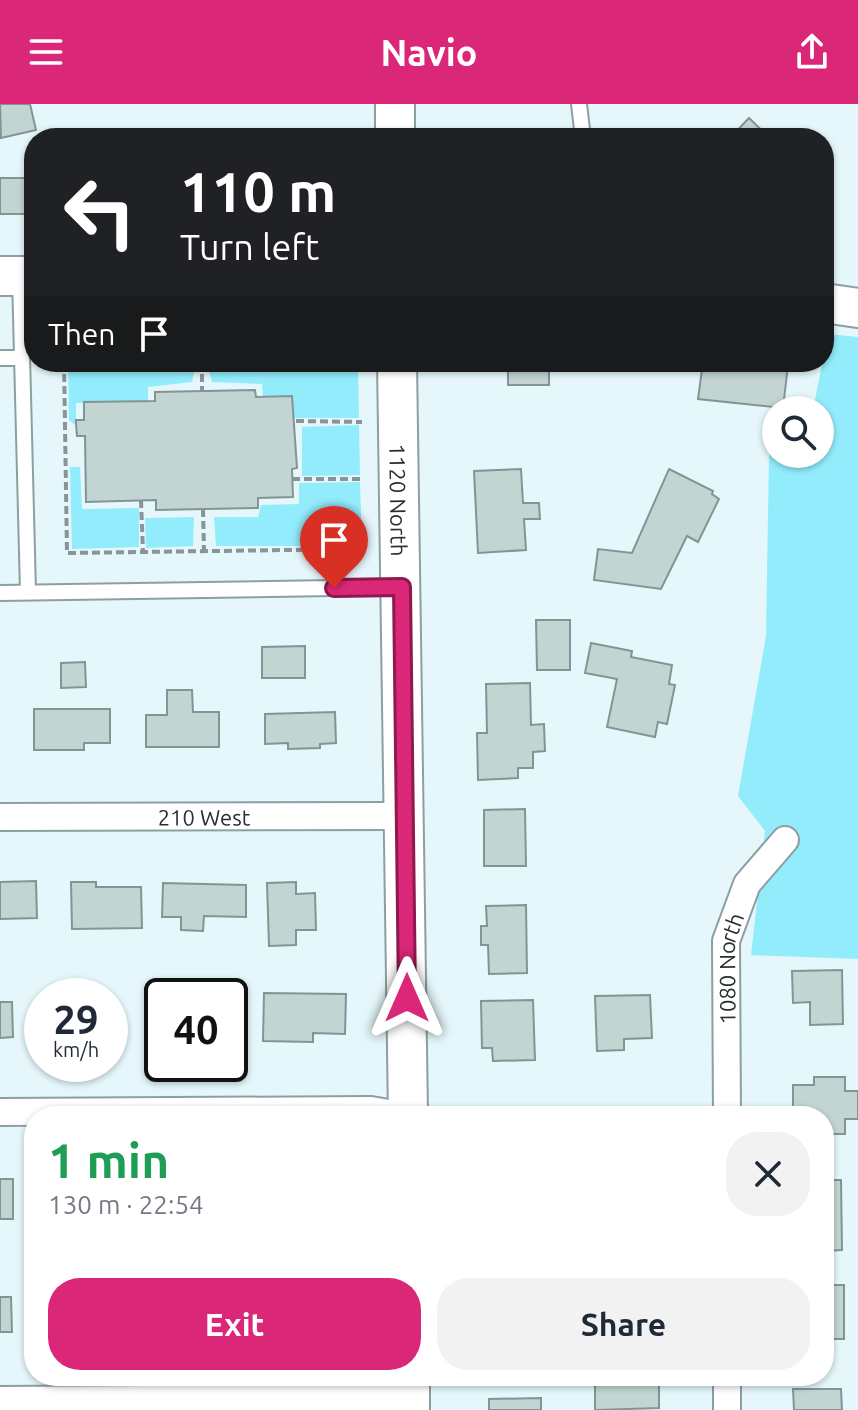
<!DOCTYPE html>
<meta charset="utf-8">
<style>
body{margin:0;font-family:Ubuntu,sans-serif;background:#f2f2f3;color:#1f2937;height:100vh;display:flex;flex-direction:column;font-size:30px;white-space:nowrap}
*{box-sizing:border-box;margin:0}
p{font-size:26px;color:#747a83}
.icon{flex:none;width:44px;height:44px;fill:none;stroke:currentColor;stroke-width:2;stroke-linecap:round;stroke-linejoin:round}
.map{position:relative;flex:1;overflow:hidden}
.side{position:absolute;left:24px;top:1002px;width:810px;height:280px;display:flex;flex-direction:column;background:#fff;border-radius:32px;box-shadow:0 2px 6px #0004}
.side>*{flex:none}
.guide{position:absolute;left:24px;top:24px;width:810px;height:244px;border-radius:32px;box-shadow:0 2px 6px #0004;background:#202124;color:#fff;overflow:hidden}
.fabs{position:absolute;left:762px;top:292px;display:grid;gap:16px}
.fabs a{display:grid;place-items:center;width:72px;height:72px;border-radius:50%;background:#fff;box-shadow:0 2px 6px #0004;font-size:40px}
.speed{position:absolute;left:24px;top:874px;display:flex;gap:16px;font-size:40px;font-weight:700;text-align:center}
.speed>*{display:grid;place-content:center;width:104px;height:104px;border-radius:50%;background:#fff;box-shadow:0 2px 6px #0004;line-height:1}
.speed small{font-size:20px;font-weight:400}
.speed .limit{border:4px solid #111;border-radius:12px;background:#fff;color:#111}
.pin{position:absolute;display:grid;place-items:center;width:68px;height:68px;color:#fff;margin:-82px -34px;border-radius:50% 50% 50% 0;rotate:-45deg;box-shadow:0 0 8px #0007}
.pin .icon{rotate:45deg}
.me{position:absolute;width:88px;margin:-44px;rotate:0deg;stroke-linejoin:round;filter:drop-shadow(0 0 6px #0008)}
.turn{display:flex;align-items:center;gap:28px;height:168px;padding:0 24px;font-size:36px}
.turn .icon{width:104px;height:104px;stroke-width:2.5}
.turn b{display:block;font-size:56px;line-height:68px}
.then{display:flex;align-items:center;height:76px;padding:0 24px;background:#0003;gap:16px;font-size:30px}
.round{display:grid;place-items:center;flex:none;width:84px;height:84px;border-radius:32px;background:#f2f2f3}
.head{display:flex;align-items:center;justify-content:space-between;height:136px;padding:0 24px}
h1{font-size:48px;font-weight:700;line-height:60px;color:#1e9e55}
.cta{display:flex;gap:16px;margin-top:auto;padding:16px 24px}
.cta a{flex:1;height:92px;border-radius:32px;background:#db2777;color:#fff;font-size:32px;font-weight:700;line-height:92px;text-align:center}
.cta a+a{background:#f2f2f3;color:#1f2937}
header{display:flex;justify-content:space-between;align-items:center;height:104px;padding:0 24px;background:#db2777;color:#fff;font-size:36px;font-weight:700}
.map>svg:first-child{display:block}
</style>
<header><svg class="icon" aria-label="menu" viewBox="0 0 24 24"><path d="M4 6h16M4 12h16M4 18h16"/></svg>Navio<svg class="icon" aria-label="share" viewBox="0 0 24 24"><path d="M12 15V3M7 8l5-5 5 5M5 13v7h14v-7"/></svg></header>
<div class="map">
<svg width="858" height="1306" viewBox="0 0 858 1306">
<rect width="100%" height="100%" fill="#e5f7fb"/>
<!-- green -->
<g fill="#92ecfc">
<path d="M828 230 858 233V855L751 851 765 727 738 692 766 532 769 351 820 350V306H813Z"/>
<path d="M68 258H196L192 278 148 283V297L76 299V320H74L69 316Z"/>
<path d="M207 258H358L359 314H292L291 292 263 293 262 280 212 278Z"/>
<path d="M359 321 360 371 302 372V323Z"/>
<path d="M70 363H80L82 405 139 404V443L72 445Z"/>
<path d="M360 378 362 442H216L214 413H258L261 401 299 400V379Z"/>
<path d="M194 413 193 442 146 444 145 414Z"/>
</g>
<!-- building -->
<g fill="#c2d5d3" stroke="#839593" stroke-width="2">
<path d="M0 0H30L36 26 1 34Z"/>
<path d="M749 14 770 34H730Z"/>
<path d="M529 26V34H470V27Z"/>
<rect x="0" y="74" width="34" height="36"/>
<rect x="508" y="258" width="41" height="23"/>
<path d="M703 258 788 261 783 304 698 295Z"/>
<path d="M255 286 256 293 292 292 297 364 292 365 293 393 258 394V404L156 406V396L86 398 85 332H77L76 320V316H84V298L155 297V288Z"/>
<path d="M521 365 523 399H539L540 415H524L526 446 478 449 474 367Z"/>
<path d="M669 365 713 387 712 390 719 395 698 438 687 432 661 485 594 476 598 445 632 449Z"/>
<path d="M536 516H570V566H537Z"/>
<path d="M591 539 632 547 631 553 672 561 669 580 675 581 667 620 658 618 655 633 607 623 617 575 585 569Z"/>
<path d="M305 542V574H262V543Z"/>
<path d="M85 558 86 583 61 584V559Z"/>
<path d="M530 579 531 621 544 620 545 647 533 648V664H518V674L478 676 477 629H487L486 580Z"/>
<path d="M167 586H192L193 608H219V643H146V611H167Z"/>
<path d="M34 605H110V639H84V646H34Z"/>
<path d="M335 608 336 639 320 640V644L288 645V639L265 640V610Z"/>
<path d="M525 705 526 762H484V706Z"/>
<path d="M36 777 37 814 0 815V778Z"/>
<path d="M71 778H96V783H141L142 824 72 825Z"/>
<path d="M296 778V790L315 789 316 826H296V841L269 842 267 779Z"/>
<path d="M163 779 246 781V813L204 812 203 827 181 826V813H162Z"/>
<path d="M526 801 527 869 489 870 488 841H481V822H487L486 802Z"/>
<path d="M842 866 843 920 810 921V898L793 899 792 867Z"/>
<path d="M264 889 346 890 345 930 313 929V938L263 937Z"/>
<path d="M650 891 652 934 624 935V946L597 947 595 892Z"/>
<rect x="157" y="893" width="5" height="42"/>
<path d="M533 896 535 956 493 957 492 944H482L481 897Z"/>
<path d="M0 898H12L13 933 0 934Z"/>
<path d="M118 902V938H110V903Z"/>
<path d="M814 973H845V987H858V1015H845V1030H824V1012L793 1009V981H814Z"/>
<rect x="0" y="1075" width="13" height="40"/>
<path d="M824 1076H841L842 1146 824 1147Z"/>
<rect x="824" y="1181" width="20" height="54"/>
<path d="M0 1193H11L12 1228H0Z"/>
<path d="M595 1276H659V1304L595 1306Z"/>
<path d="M793 1285H841L842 1306H794Z"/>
<path d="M541 1294V1306H489V1295Z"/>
</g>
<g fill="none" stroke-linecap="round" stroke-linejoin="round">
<defs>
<g id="lane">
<path d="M579 0 583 34"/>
<path d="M20 172 28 488"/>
<path d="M0 254H21"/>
<path d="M0 489 398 483"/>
</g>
<g id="street">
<path id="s1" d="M0 713 406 712"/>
<path d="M0 1008 371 1006 406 1012"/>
<path id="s2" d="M727 1012 726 837 747 780 785 736"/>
<path d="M727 1272V1306"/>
<path d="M0 1296 410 1293"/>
</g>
<g id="secondary">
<path d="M395 0V34"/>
<path d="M0 172H34"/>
<path d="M824 199 858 204"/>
<path id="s3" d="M397 258 408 1012"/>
<path d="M410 1272V1306"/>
</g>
</defs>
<!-- lane casing -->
<use href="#lane" stroke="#8d9fa2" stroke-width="18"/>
<!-- street casing -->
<use href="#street" stroke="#8d9fa2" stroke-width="30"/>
<!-- secondary casing -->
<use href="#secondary" stroke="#8d9fa2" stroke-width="42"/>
<!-- path -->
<g stroke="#889598" stroke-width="4" stroke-dasharray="8 4" stroke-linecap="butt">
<path d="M64 258 67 449 363 445"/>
<path d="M202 258V287"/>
<path d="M296 317 362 318"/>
<path d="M292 375H362"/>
<path d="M141 396 143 448"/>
<path d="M203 405 204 447"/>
</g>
<!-- lane -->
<use href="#lane" stroke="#fff" stroke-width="14"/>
<!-- street -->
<use href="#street" stroke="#fff" stroke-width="26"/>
<!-- secondary -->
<use href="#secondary" stroke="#fff" stroke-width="38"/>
</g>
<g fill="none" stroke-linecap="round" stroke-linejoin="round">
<defs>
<path id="route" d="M334 484 402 483 407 894"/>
</defs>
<!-- route casing -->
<use href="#route" stroke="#8e194d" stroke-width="20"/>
<!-- route -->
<use href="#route" stroke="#db2777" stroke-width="14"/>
</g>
<g text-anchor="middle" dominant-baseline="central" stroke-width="8" stroke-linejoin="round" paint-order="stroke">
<!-- street labels -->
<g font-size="22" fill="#293032" stroke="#fff">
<text stroke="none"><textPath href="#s3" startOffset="138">1120 North</textPath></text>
<text stroke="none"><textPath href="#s1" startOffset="204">210 West</textPath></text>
<text stroke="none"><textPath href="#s2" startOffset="148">1080 North</textPath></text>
</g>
</g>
</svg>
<div class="fabs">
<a><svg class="icon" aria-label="search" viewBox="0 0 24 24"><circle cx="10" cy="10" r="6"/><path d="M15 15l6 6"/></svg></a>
</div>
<div class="speed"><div>29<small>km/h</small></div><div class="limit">40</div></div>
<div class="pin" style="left:334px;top:484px;background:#d93025"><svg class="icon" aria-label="arrive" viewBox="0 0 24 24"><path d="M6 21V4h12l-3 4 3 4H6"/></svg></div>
<svg class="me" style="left:407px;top:894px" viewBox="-20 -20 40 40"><path d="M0-17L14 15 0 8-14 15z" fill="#db2777" stroke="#fff" stroke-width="4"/></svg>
<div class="guide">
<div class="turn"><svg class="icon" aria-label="left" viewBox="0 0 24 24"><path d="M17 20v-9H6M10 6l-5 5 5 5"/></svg><div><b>110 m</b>Turn left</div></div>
<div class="then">Then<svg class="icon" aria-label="arrive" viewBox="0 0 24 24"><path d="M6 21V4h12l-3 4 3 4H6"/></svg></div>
</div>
<section class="side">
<div class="head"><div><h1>1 min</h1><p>130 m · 22:54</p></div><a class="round"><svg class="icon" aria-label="close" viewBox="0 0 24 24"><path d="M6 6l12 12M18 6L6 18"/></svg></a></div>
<div class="cta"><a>Exit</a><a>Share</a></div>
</section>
</div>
